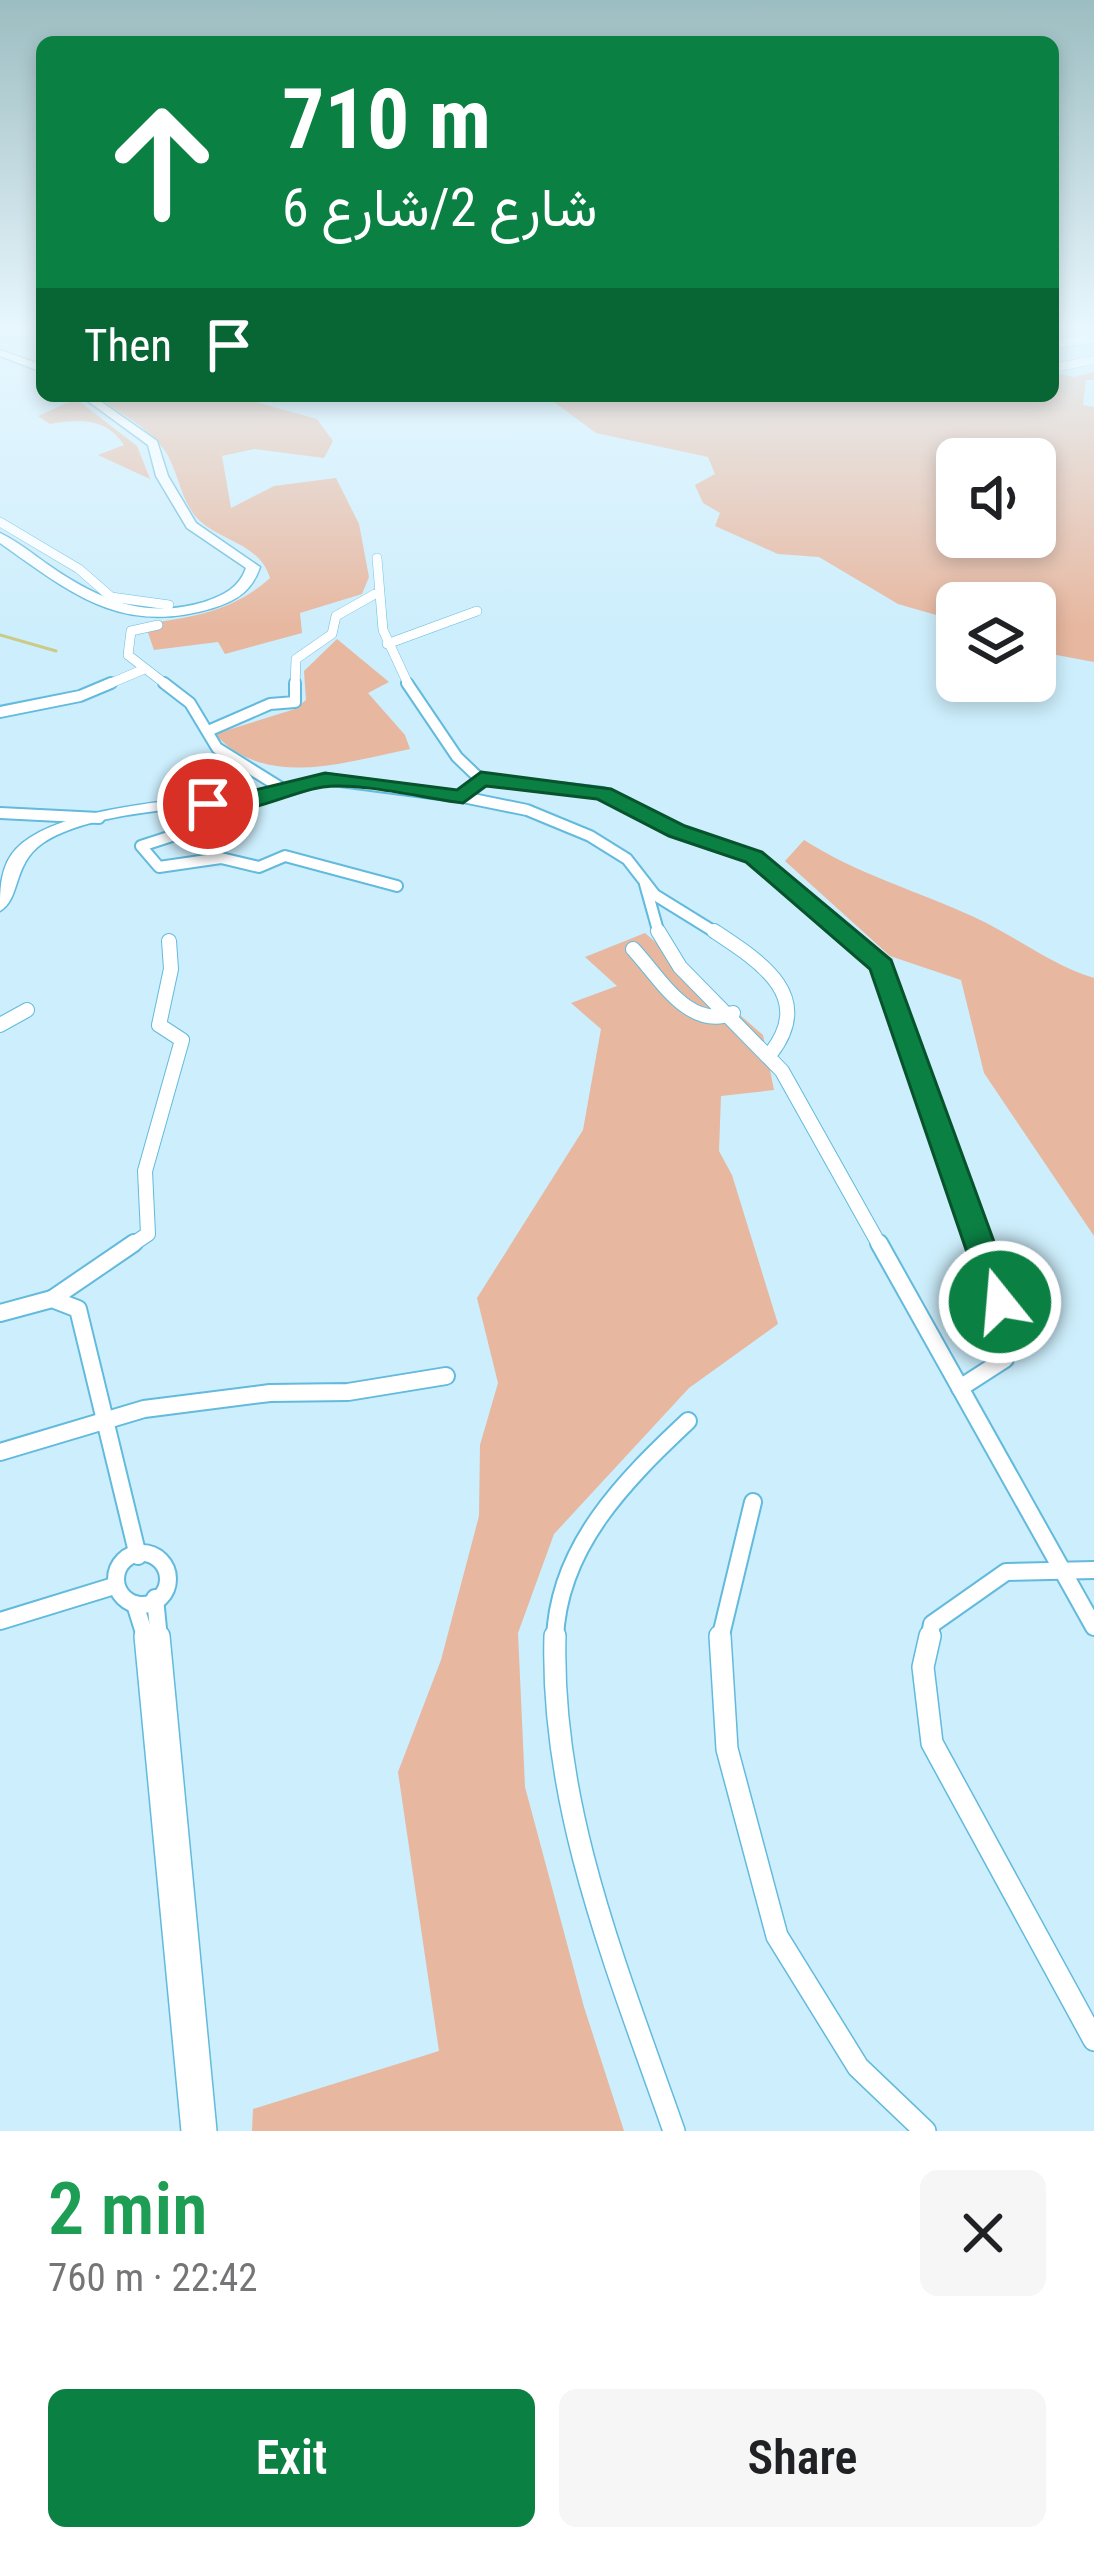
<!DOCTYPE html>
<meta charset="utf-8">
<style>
body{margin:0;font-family:"Roboto Condensed",Vazirmatn,sans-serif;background:#f6f6f6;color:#202124;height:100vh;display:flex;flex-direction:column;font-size:45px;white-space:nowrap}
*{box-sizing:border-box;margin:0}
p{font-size:39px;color:#757577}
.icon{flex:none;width:66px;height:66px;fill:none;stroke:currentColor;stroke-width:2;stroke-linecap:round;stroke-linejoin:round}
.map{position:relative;height:2131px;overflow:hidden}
.panel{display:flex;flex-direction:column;background:#fff;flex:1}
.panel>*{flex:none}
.guide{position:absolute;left:36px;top:36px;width:1023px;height:366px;border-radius:18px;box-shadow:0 6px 18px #0003;background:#0b8043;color:#fff;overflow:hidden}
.buttons{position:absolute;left:936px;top:438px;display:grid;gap:24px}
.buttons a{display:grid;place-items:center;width:120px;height:120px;border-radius:18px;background:#fff;box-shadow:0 6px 18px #0003;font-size:60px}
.pin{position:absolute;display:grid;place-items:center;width:102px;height:102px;color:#fff;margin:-51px;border:6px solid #fff;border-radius:50%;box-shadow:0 3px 12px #0007}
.me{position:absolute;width:132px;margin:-66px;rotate:343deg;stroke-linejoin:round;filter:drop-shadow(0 0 9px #0008)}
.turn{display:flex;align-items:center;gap:42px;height:252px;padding:0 48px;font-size:54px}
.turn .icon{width:156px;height:156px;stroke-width:2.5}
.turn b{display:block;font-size:84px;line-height:102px}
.then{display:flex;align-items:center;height:114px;padding:0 48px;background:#0003;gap:24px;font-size:45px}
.round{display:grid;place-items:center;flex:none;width:126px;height:126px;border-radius:18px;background:#f6f6f6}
.headline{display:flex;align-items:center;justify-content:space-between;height:204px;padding:0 48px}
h1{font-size:72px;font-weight:600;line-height:90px;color:#1e9e55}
.action{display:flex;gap:24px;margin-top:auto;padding:24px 48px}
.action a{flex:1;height:138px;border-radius:18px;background:#0b8043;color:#fff;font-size:48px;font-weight:600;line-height:138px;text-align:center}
.action a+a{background:#f6f6f6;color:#202124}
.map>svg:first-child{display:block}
</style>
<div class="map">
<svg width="1094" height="2131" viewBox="0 0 1094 2131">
<rect width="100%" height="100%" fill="#cdeefc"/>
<!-- green -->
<g fill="#e7b79f" fill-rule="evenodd">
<path d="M1094 372V380H1086L1083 405 1094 407V662L1035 651V603H957V621L898 604 819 557 778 554 715 526 720 513 703 503 695 485 715 474 708 457 596 433 546 396H1053L1054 373 1074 377ZM994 451 996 459H1035V537H957V459H994Z"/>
<path d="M96 396H254L252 401 317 419 333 441 324 458 254 449 222 456 231 508 274 486 336 478 359 524 369 577 362 594 300 613 302 633 225 654 218 642 154 650 145 624C193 617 233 611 270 578 260 544 223 542 200 521 182 505 179 475 167 454 152 429 119 413 96 396Z"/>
<path d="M76 399 137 446 150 479 98 455 124 445C106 417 78 419 50 424L38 416Z"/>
<path d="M337 639 389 682 368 693 405 735 410 749C345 762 266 790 215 734L295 709 306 700 304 671Z"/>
<path d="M804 840C859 875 918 891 976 918 1017 937 1051 965 1094 978V1236L984 1073 961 980 890 956 785 861Z"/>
<path d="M645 933 763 1035 774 1090 721 1096 719 1151 732 1175 778 1324 689 1388 554 1534 518 1633 525 1787 584 2007 624 2131H252L253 2109 439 2051 398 1772 441 1660 479 1516 480 1445 498 1383 477 1298 583 1130 601 1029 571 1003 617 986 585 957Z"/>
</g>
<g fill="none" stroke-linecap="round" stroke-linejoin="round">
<!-- stream -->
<path stroke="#cbca86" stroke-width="3" d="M0 635 56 651"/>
<defs>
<g id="street-far5">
<path d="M1053 344 1094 339"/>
<path d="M1053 368 1094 360"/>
</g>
<g id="street-far4">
<path d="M0 522 79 569 111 597 169 605"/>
<path d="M377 558 383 630 409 686"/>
<path d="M158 625 131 631 128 655 168 686"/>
<path d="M387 644 477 611"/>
<path d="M104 686 142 670"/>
<path d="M295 686 296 659 332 634 336 616 375 594"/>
</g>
<g id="street-far3">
<path d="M164 683 190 703 217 748 286 791 325 779 463 797 480 779 603 793 678 831 754 857 845 934"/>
<path d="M407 683 457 757 480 779"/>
<path d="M0 712 80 696 111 683"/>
<path d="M208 731 270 704 295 702V683"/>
<path d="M463 797 527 810 590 836 627 859 655 895 718 934"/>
<path d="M178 807 175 835 141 846 159 867 221 858 259 867 285 856 397 886"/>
<path d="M0 813 99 818"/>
<path d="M645 884 659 934"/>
</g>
<g id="street-far2">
<path d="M658 931 680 967 782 1071 880 1246"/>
<path d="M714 931C761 962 815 996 771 1053"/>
<path d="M841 931 882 966 983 1246"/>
<path d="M633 949C661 979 689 1031 733 1013"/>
<path d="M0 1025 27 1010"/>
<path d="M130 1246 148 1234 145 1171 182 1040 159 1025 171 969 169 941"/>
</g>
<g id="street-far1">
<path d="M879 1243 1094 1627"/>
<path d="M52 1299 134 1243"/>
<path d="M0 1313 52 1299 78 1309 138 1556"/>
<path d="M960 1388 1005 1359 1008 1334 982 1243"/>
<path d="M0 1452 144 1409 270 1393 348 1392 446 1376"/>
<circle cx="142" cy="1579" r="26"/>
<path d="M155 1598 159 1639"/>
<path d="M135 1604 146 1639"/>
<path d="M0 1621 114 1586"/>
<path d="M555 1639C558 1547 625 1480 688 1421"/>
<path d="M720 1639 753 1502"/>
<path d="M929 1639 932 1624 1006 1572 1094 1570"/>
</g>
<g id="street">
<path d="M145 1636 192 2131"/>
<path d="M159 1636 206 2131"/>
<path d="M555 1636C550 1808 618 1971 674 2131"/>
<path d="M720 1636 727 1749 777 1936 858 2067 925 2131"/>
<path d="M930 1636 923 1667 932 1743 1094 2040"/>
</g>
<path id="secondary" d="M286 787 293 791 291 794C223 809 99 806 43 843 12 864 21 899 0 911 0 890 0 866 16 849 63 800 218 799 286 787Z"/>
<g id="primary">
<path d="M0 350 42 365V372L0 356Z"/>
<path d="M81 396H93L157 441 168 476 196 523 260 567C252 591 236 601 213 608 121 636 71 593 0 543V533C17 541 32 553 47 564 97 599 144 620 204 602 224 595 239 588 246 568L187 528 156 476 148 445Z"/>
</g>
</defs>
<!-- street-far5 casing -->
<use href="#street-far5" stroke="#62badd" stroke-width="9"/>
<!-- street-far4 casing -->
<use href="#street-far4" stroke="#62badd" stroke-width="10"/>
<!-- street-far3 casing -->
<use href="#street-far3" stroke="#62badd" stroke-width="14"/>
<!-- street-far2 casing -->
<use href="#street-far2" stroke="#62badd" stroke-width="16"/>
<!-- street-far1 casing -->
<use href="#street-far1" stroke="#62badd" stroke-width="20"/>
<!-- street casing -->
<use href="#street" stroke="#62badd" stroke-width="24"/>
<!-- secondary casing -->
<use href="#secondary" stroke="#62badd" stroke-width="3"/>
<!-- primary casing -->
<use href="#primary" stroke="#62badd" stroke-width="3"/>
<!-- street-far5 -->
<use href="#street-far5" stroke="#fff" stroke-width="8"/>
<!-- street-far4 -->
<use href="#street-far4" stroke="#fff" stroke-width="9"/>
<!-- street-far3 -->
<use href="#street-far3" stroke="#fff" stroke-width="10"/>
<!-- street-far2 -->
<use href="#street-far2" stroke="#fff" stroke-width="14"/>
<!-- street-far1 -->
<use href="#street-far1" stroke="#fff" stroke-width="16"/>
<!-- street -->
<use href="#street" stroke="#fff" stroke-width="21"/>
<!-- secondary -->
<use href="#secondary" fill="#fff" fill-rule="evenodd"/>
<!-- primary -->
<use href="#primary" fill="#fff" fill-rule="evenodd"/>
</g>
<!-- sky -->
<linearGradient id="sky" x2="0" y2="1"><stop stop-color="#9cbdc1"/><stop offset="0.52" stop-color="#e8f7fe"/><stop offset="1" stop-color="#e8f7fe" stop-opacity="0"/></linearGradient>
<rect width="1094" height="629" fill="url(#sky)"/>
<!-- route -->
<path fill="#0b8043" stroke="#07532c" stroke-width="3" d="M481 772 611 789 685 826 762 852 891 960 1016 1302 1011 1311 1000 1314 984 1302 870 969 746 862 669 836 597 799 486 786 463 803C423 798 360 782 323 787 289 791 226 828 197 804L325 773 457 790Z"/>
</svg>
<div class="buttons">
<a><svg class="icon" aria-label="sound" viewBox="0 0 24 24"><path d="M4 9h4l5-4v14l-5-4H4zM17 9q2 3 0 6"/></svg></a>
<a><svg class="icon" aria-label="layers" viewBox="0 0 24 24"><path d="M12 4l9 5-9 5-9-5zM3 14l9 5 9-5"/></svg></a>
</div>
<div class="pin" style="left:208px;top:804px;background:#d93025"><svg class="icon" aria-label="arrive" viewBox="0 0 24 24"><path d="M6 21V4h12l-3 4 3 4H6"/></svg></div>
<svg class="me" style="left:1000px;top:1302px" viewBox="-20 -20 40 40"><circle r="17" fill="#0b8043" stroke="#fff" stroke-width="3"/><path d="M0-11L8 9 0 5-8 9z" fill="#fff"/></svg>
<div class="guide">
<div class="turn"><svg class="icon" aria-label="ahead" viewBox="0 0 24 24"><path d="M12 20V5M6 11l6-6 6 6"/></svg><div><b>710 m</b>شارع 2/شارع 6</div></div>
<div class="then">Then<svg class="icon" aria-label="arrive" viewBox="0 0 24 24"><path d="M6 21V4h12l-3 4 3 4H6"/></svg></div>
</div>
</div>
<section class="panel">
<div class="headline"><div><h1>2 min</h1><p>760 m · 22:42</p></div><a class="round"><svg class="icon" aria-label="close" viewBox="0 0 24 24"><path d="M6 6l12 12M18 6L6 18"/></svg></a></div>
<div class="action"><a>Exit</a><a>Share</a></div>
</section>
